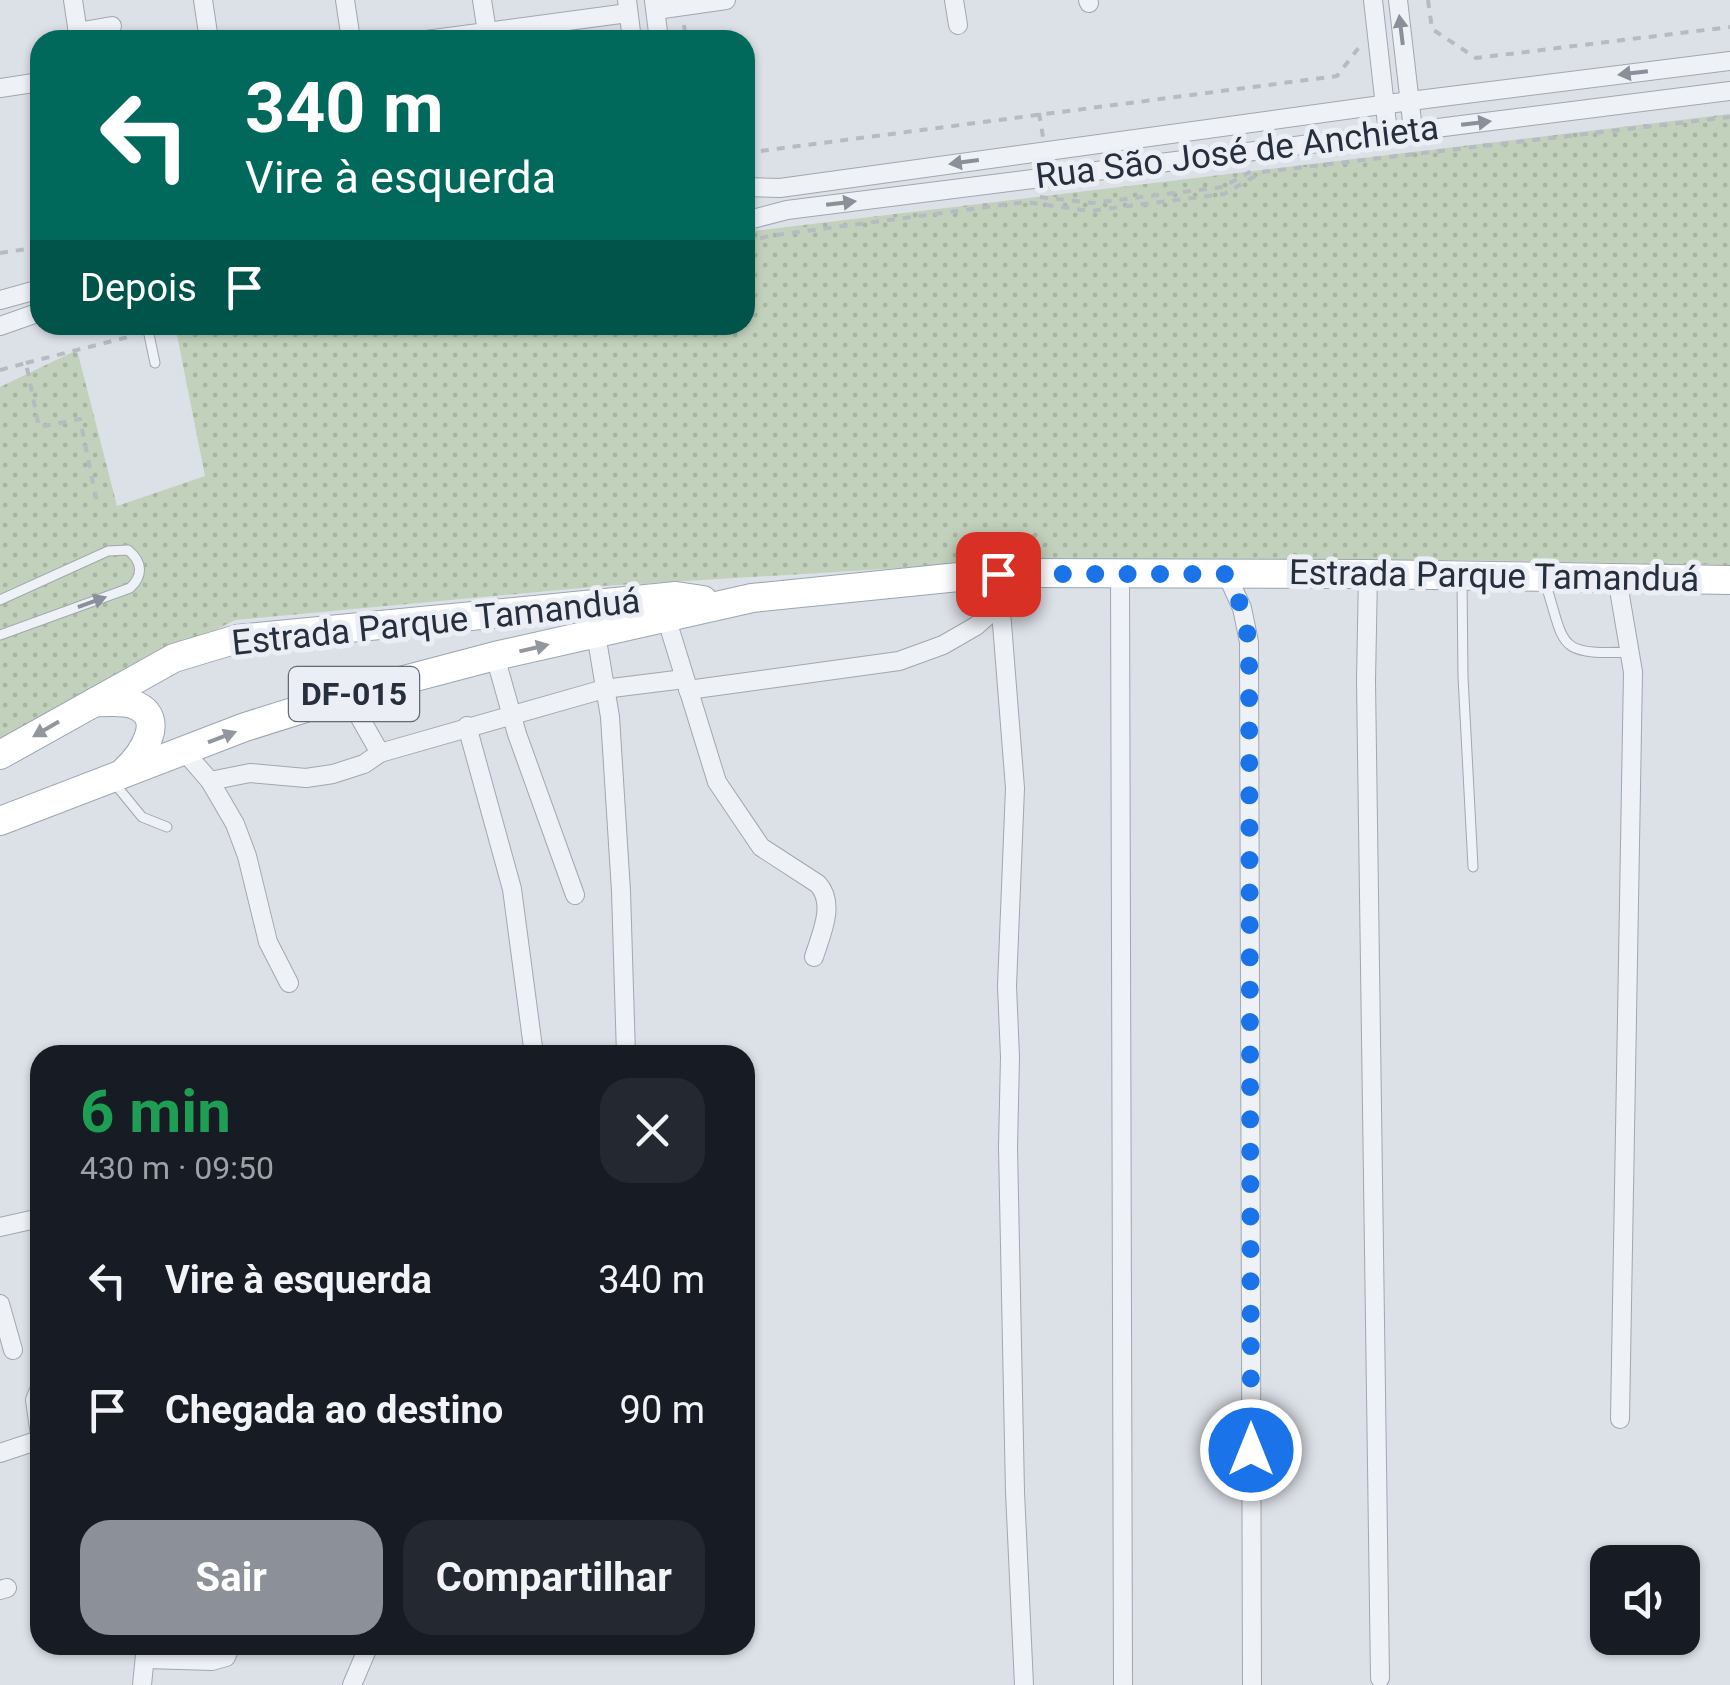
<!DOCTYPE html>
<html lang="pt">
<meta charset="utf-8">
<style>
body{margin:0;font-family:Roboto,sans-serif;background:#242831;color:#f1f3f6;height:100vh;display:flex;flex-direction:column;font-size:38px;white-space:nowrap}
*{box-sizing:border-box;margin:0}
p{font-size:32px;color:#9ea1a6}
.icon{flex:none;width:55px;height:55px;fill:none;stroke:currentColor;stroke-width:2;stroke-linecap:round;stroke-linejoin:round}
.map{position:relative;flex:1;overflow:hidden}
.drawer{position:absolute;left:30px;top:1045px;width:725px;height:610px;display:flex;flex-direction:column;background:#171b24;border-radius:30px;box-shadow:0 2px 8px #0004}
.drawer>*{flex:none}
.hud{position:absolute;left:30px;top:30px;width:725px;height:305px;border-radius:30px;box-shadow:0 2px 8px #0004;background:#00695c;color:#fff;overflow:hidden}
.tools{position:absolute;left:1590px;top:1545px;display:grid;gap:20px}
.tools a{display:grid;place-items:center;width:110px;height:110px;border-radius:20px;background:#171b24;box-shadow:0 2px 8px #0004;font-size:50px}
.pin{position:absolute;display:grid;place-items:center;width:85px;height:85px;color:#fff;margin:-42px;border-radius:20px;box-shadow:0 5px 15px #0006}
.me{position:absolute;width:110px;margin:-55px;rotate:0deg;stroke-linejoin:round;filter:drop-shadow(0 0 8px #0008)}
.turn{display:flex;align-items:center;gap:35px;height:210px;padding:0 50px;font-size:45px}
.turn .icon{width:130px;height:130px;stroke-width:2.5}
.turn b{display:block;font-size:70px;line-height:85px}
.then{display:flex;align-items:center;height:95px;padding:0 50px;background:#0003;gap:20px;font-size:38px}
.round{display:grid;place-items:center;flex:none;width:105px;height:105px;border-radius:30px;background:#242831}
.head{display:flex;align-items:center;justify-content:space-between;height:170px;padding:0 50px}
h1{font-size:60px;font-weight:700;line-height:75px;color:#1e9e55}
.button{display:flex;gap:20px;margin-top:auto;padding:20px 50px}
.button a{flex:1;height:115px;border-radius:30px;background:#8c9099;color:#fff;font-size:40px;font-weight:700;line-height:115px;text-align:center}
.button a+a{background:#242831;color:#f1f3f6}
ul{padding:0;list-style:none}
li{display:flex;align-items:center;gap:30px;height:130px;padding:0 50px}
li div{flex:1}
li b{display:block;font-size:38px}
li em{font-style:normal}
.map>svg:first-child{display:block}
</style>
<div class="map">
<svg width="1730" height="1685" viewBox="0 0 1730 1685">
<defs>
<pattern id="park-dots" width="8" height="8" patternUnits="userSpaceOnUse" patternTransform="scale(2.5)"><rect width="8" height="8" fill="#c2d1bc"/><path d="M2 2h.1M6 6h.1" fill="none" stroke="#a7b4a2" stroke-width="1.8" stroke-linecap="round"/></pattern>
</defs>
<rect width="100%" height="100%" fill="#dce0e7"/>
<!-- park -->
<path fill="url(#park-dots)" d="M1730 114V565L1454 560 917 567 603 586 235 620 0 740V387L77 350 117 506 205 476 175 325H745V232Z"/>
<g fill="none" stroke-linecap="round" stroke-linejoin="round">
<defs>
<g id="lane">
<path d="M147 325 155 363"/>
<path d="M1462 578 1463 677 1473 867"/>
<path d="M1545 582C1566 647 1555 655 1630 652"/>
<path d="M0 600 108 551 128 550C143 562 143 576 130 588L0 635"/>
<path d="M115 784 142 817 167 827"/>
</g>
<g id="street">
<path d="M73 0 79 40"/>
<path d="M203 0 209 40"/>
<path d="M345 0 351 40"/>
<path d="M482 0 487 32"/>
<path d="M627 0 632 40"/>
<path d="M954 0 958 25"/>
<path d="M1088 0 1089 3"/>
<path d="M1373 0 1388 133"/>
<path d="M1398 0 1413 130"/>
<path d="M654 1 659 40"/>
<path d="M656 10 726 0"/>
<path d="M77 32 112 26"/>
<path d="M426 40 628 13"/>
<path d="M0 88 40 82"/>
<path d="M745 187 780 188 1410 101 1730 61"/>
<path d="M745 221 787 210 1730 91"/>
<path d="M0 300 40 289"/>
<path d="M0 326 40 312"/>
<path d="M998 573 1015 788 1007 986 1010 1057 1008 1147 1015 1492 1024 1685"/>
<path d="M1226 573 1242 608 1249 642 1252 1685"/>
<path d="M1120 574 1123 1685"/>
<path d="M1368 574 1366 681 1380 1678"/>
<path d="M1617 578 1633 672 1620 1419"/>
<path d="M666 617 717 782 761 847 818 884C836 904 821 934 814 957"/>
<path d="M596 634 610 717 621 891 626 1055"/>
<path d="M495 656 517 734 575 895"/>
<path d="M688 690 899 661 943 645 976 626 1001 604"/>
<path d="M347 695 380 753"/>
<path d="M467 726 512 889 534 1055"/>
<path d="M184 751 210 781 235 824 247 856 268 942 289 983"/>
<path d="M210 781 250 773 306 778 333 774 364 764 380 753 604 689 684 679"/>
<path d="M0 1227 40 1218"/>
<path d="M0 1304 13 1350"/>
<path d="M40 1388 35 1400 40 1435"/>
<path d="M0 1453 36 1441 40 1437"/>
<path d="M0 1590 7 1588"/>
<path d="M146 1659 212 1661 226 1657 231 1645"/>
<path d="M142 1685 146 1645"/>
<path d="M352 1685 369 1645"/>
</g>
<g id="primary">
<path d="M95 702C108 703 124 700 135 705 168 719 141 756 125 771"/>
<path d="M0 755 174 658 237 639 676 596 703 600"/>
<path d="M0 821 245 727 347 695 495 656 752 598 998 573 1368 574 1730 580"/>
</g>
</defs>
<!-- lane casing -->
<use href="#lane" stroke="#a1a7b1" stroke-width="11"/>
<!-- street casing -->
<use href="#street" stroke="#a1a7b1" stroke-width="20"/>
<!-- primary casing -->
<use href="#primary" stroke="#9aa5b3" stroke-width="30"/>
<!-- path -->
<g stroke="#b6bbc1" stroke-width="4" stroke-dasharray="8 8" stroke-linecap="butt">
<path d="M1428 0 1432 29 1476 58 1730 27"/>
<path d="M684 25 686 40"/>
<path d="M1039 113 1043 137"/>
<path d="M745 153 1337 76 1360 46"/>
<path d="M1040 197 1093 203 1223 187 1255 169"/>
<path d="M745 243 768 236 1025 202 1090 211 1224 194 1262 172 1730 117"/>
<path d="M0 253 40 247"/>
<path d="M118 325 121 330H135"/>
<path d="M177 328 181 325"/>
<path d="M44 330 64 325"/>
<path d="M26 363 132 336"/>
<path d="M0 370 26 363 39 427 80 419 97 503"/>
</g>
<!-- lane -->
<use href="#lane" stroke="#eef1f5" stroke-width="9"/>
<!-- street -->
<use href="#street" stroke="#eef1f5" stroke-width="18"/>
<!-- primary -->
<use href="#primary" stroke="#fff" stroke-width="28"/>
</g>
<!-- one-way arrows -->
<defs><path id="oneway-solid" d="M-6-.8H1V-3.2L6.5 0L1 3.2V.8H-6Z" transform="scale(2.5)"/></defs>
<g fill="#8a9099">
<use href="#oneway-solid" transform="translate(1401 30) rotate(-97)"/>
<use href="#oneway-solid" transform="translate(1633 73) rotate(173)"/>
<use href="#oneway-solid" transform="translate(1476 123) rotate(-7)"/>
<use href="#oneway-solid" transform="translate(964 162) rotate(172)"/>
<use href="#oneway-solid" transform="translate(841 203) rotate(-7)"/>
<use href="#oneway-solid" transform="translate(92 602) rotate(-20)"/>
</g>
<g fill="#92979e">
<use href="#oneway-solid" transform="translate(534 648) rotate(-13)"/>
<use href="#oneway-solid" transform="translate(46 729) rotate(150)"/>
<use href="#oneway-solid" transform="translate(222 737) rotate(-21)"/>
</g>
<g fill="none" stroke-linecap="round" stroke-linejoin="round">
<!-- route -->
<path stroke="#1a73e8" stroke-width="18" stroke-dasharray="0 32.4" d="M998 574H1226L1242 608 1249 642 1251 1450"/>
</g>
<g text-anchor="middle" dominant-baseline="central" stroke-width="10" stroke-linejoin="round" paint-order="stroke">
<!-- shield labels -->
<rect fill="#ebeff5" stroke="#606974" stroke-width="2.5" x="289" y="667" width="130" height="54" rx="8"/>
<g font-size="32" font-weight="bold" fill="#252f3d">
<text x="354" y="694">DF-015</text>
</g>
<!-- street labels -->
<g font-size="35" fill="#252f3d" stroke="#ebeff5">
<text transform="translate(1237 152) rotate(-7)">Rua São José de Anchieta</text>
<text transform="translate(1494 576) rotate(1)">Estrada Parque Tamanduá</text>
<text transform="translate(436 622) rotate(-6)">Estrada Parque Tamanduá</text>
</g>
</g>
</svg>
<div class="tools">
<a><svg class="icon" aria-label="sound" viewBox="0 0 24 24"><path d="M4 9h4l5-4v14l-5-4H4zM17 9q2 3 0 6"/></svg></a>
</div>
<div class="pin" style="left:998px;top:574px;background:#d93025"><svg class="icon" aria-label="arrive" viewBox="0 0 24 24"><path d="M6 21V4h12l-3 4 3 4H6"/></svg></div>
<svg class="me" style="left:1251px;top:1450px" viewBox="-20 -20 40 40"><circle r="17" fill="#1a73e8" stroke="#fff" stroke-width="3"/><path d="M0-11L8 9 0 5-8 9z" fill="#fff"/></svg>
<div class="hud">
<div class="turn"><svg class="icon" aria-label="left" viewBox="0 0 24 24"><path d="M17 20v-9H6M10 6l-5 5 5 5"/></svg><div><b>340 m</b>Vire à esquerda</div></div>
<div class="then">Depois<svg class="icon" aria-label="arrive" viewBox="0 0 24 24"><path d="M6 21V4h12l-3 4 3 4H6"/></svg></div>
</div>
<section class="drawer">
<div class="head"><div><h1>6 min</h1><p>430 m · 09:50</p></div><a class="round"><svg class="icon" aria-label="close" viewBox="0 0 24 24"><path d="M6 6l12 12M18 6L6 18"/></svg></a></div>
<ul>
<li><svg class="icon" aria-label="left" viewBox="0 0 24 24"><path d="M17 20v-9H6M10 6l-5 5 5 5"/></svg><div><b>Vire à esquerda</b></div><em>340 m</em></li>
<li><svg class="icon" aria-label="arrive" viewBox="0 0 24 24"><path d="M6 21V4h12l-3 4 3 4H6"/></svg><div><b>Chegada ao destino</b></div><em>90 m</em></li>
</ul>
<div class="button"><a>Sair</a><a>Compartilhar</a></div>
</section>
</div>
